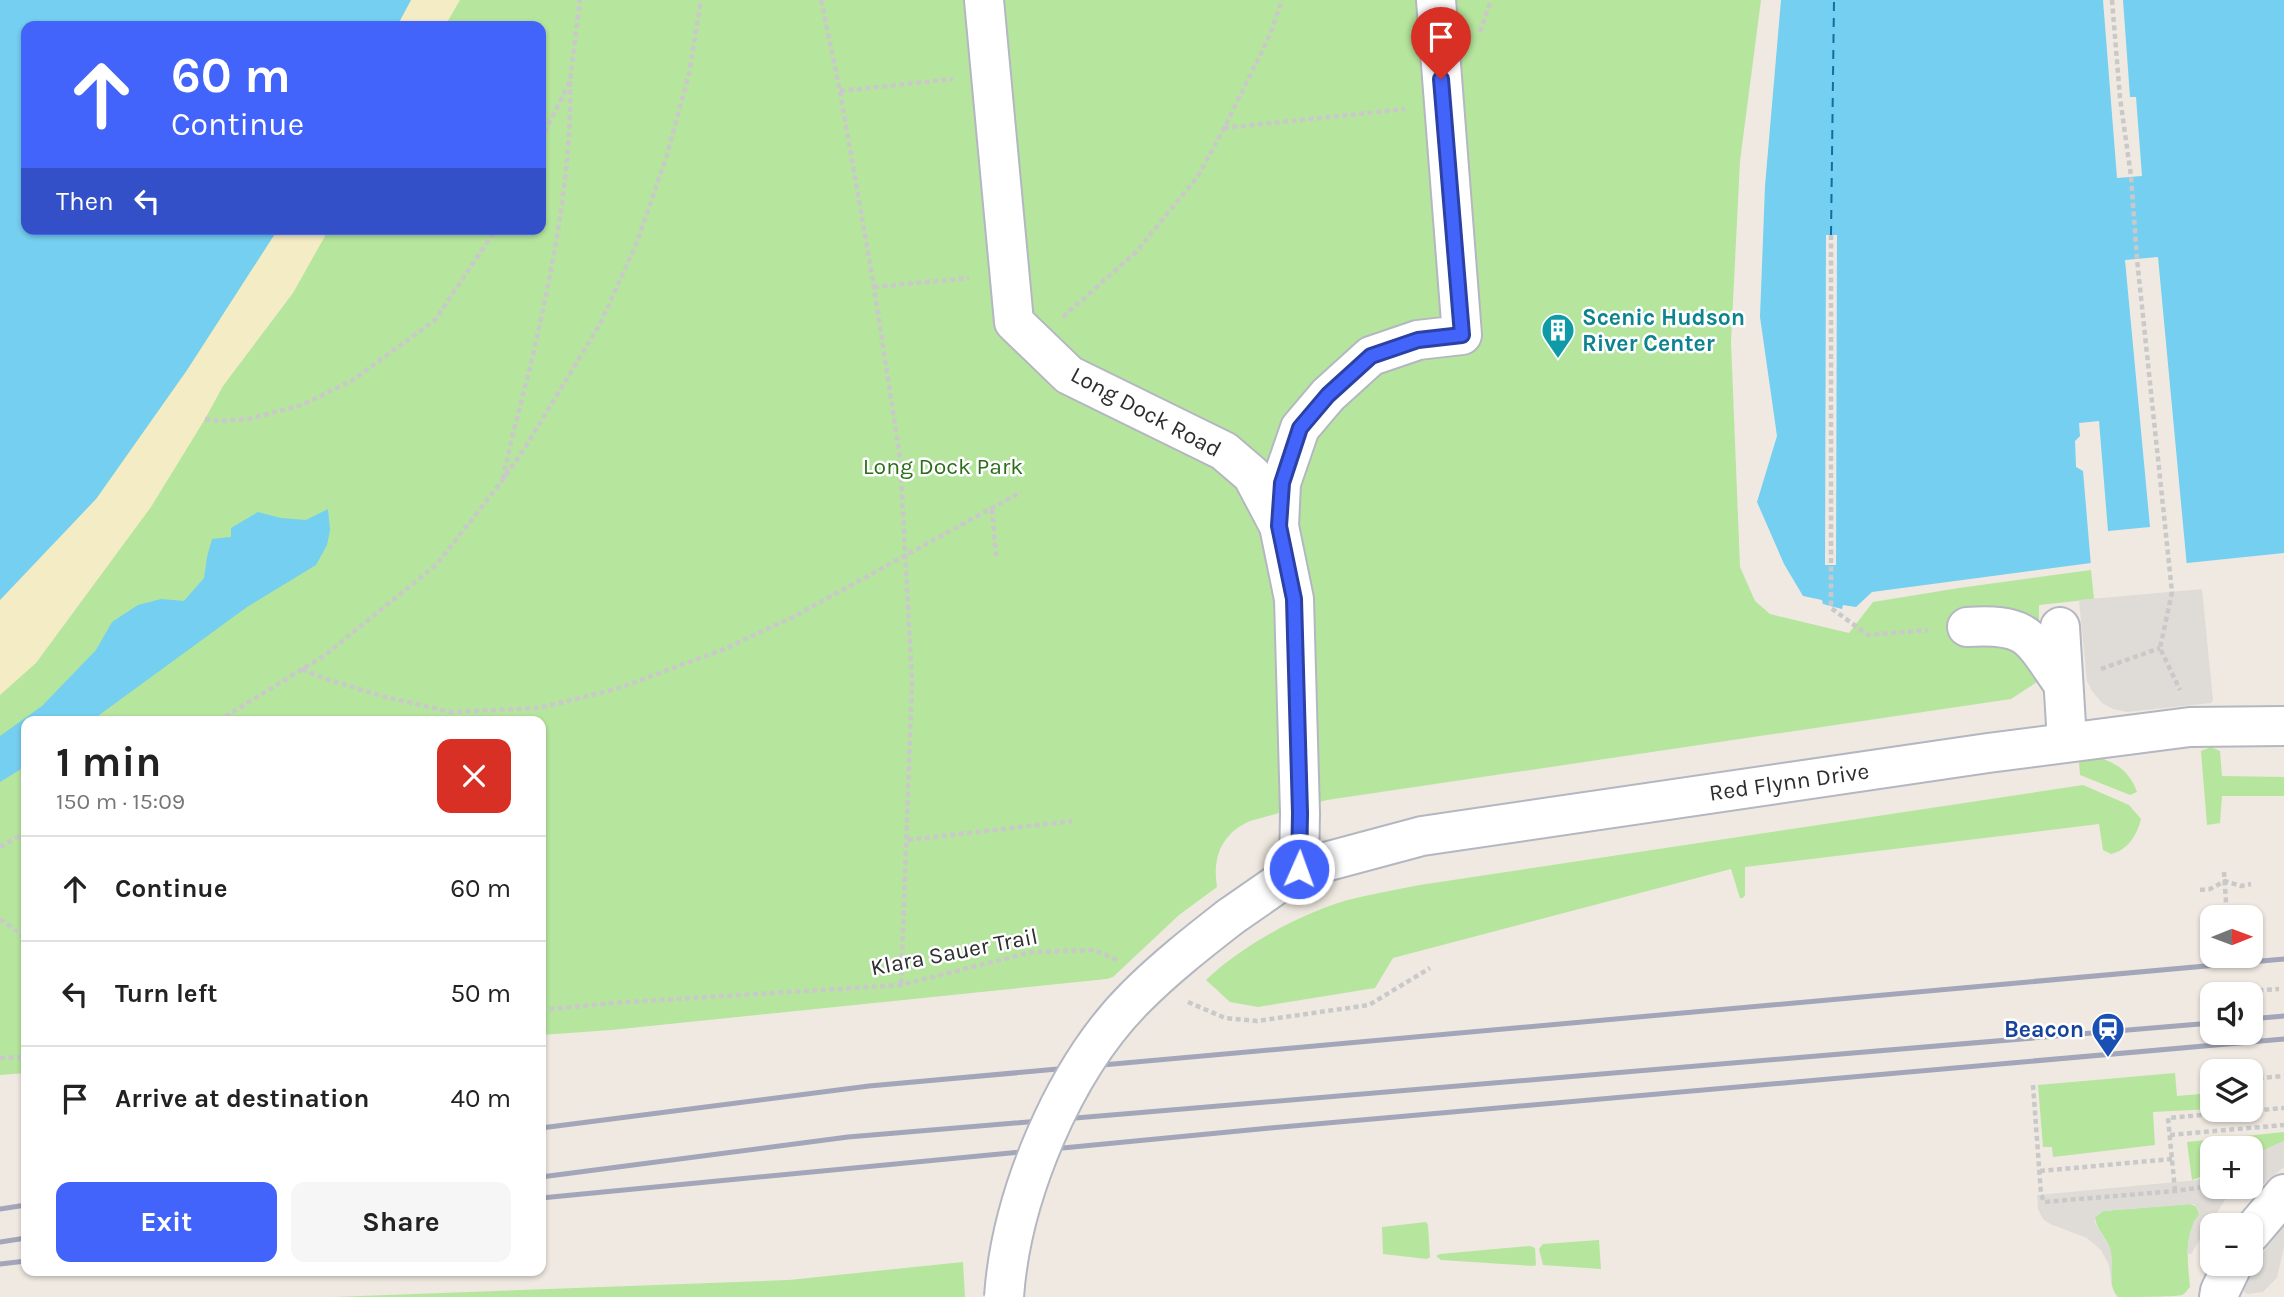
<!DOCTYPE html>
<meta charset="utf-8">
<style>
body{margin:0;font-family:Karla,sans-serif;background:#f6f6f6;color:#222;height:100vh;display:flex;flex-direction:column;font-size:26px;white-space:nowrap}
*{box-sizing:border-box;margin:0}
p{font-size:23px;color:#767676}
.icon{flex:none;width:38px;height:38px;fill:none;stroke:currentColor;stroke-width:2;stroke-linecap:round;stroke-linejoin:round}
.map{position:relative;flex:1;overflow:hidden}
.sheet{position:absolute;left:21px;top:716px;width:525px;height:560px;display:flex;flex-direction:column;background:#fff;border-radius:14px;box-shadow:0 2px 5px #0004}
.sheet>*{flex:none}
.top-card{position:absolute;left:21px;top:21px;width:525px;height:214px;border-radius:14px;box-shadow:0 2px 5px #0004;background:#4264fb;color:#fff;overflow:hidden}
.needle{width:46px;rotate:89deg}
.controls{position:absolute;left:2200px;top:905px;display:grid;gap:14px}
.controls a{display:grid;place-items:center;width:63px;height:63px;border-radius:14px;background:#fff;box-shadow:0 2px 5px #0004;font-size:35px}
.pin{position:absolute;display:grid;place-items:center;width:60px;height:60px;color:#fff;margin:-72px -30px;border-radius:50% 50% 50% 0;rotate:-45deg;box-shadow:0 0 7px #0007}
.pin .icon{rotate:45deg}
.me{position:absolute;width:77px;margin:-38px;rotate:2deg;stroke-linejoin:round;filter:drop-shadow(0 0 5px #0008)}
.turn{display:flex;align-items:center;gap:24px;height:147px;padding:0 35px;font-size:32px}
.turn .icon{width:91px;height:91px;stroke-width:2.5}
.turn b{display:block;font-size:49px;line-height:60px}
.then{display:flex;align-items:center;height:66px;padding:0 35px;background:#0003;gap:14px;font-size:26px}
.round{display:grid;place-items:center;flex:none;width:74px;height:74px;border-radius:14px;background:#f6f6f6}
.overview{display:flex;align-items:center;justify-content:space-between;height:119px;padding:0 35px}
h1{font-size:42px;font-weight:700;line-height:52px}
.primary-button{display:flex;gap:14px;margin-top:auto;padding:14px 35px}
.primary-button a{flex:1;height:80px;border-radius:14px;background:#4264fb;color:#fff;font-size:28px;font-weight:700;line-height:80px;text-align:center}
.primary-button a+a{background:#f6f6f6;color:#222}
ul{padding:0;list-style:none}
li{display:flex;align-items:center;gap:21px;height:105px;padding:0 35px;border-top:2px solid #e0e0e0}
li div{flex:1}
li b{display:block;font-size:26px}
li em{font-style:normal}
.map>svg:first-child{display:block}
</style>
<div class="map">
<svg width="2284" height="1297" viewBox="0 0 2284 1297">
<rect width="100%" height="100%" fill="#efe9e1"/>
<!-- green -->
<g fill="#b6e59e">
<path d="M411 0H1761L1740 161 1731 342 1740 567 1755 601 1770 614 1849 633 1873 602 1959 588 2091 570 2094 599 2039 605V621L2013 647 2034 670 2037 682 2011 699 1327 800 1250 821C1222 833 1212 857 1217 887L1179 915 1113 977 1107 979 611 1030 541 1035V721H26V1073L0 1075V600L96 499 278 229H541V26H397Z"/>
<path d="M2211 747 2220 751 2222 776 2284 777V796H2222L2220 823 2207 825 2201 751Z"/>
<path d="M2100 758C2119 764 2130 773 2137 792L2130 795 2080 775 2079 763 2083 760Z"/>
<path d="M2083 785 2129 805 2141 819C2137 835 2128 850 2111 854L2103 850 2099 824 1745 867V895L1743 898H1740L1731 869 1393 958 1375 988 1258 1007 1230 1002 1206 980C1242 945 1308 909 1356 898 1377 893 1399 889 1420 885Z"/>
<path d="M2175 1073 2177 1096 2212 1093V1109L2153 1112 2155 1145 2053 1157 2052 1147H2043L2038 1085Z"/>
<path d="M2284 1132V1141L2251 1156 2250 1148H2212V1173L2192 1180 2187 1142Z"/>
<path d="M2189 1204C2196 1205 2198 1208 2199 1215 2183 1236 2188 1263 2190 1287 2187 1290 2186 1293 2182 1295 2172 1297 2131 1297 2118 1297 2107 1286 2113 1268 2111 1253 2109 1239 2096 1231 2095 1217L2103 1211Z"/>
<path d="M1426 1222 1428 1225 1430 1257 1427 1259 1383 1254 1382 1227Z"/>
<path d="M1599 1240 1601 1269 1543 1265 1539 1249 1543 1244Z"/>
<path d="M1530 1246 1535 1248 1536 1265 1533 1266 1441 1260 1436 1256 1440 1254Z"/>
<path d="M963 1262 965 1297H334L789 1280Z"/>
</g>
<!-- sand -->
<g fill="#f3ecc5">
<path d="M411 0H460L445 26H397Z"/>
<path d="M278 229H329L293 293 223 386 205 419 151 507 36 663 0 695V600L96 499 187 370Z"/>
</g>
<!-- plaza -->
<g fill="#dfdcd8">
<path d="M2202 589 2213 700 2211 703 2127 712 2113 709 2102 703 2092 691 2087 681 2079 600Z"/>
<path d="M2284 1141V1167L2255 1191 2238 1194 2225 1200 2191 1254H2187L2189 1238 2194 1221 2199 1215 2198 1209 2194 1204 2103 1211 2098 1214 2095 1217V1223L2111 1250 2112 1287 2109 1265 2101 1250 2087 1238 2050 1224 2043 1219 2038 1209 2037 1195 2198 1180 2212 1173V1186H2250L2251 1156Z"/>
<path d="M2284 1226V1247L2277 1278 2263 1292 2248 1294 2244 1292V1287L2273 1236Z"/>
</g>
<!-- water -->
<g fill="#75cff0">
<path d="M0 0H411L397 26H26V229H278L187 370 96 499 0 600Z"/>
<path d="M1781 0H2284V553L2187 563H2091L1872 592 1856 607 1843 605 1842 609 1823 604 1822 600 1803 596 1784 564 1757 502 1777 436 1760 317 1765 186Z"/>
<path d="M328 509 330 530 327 545 316 565 247 607 91 721H26V766L0 782V736L42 706 96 650 112 622 138 605 161 599 184 601 204 578 207 557 212 539 231 537V528L258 512 281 518 306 520Z"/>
</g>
<!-- pier -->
<g fill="#efe9e1">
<path d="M2103 0H2123L2130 97H2136L2142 176 2117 178Z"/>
<path d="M1826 235H1837L1836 565H1825Z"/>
<path d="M2158 257 2187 567 2091 566 2083 471 2076 467 2075 441 2080 436 2079 423 2099 421 2108 531 2150 527 2125 260Z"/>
</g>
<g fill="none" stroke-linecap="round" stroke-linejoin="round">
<!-- ferry -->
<path stroke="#0d6fa3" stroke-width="2" stroke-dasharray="9 7" stroke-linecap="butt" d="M1831 235 1834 0"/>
<defs>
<g id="minor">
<path d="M984 0 1014 322 1069 375 1224 451 1252 475 1279 526 1294 599 1300 813 1299 869 1230 917"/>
<path d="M1279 526 1281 483 1300 428 1328 395 1371 356 1418 340 1462 335 1436 0"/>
<path d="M1967 627C2029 623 2030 637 2063 684"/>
<path d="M2060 627 2067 741"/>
<path d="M1299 869 1422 836 1988 753 2190 727 2284 726"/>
<path d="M2250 1234 2284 1194"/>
<path d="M2219 1297 2220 1291 2233 1264"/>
</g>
</defs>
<!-- minor casing -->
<use href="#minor" stroke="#b4b7c1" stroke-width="42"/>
<!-- path -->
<g stroke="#c9c9c9" stroke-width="4.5" stroke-dasharray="5 3.5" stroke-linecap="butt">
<path d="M821 0 840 91 874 287 900 458 912 682 901 985"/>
<path d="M2112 0 2120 98 2131 176 2137 259 2172 592 2160 648 2180 690"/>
<path d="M1480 32 1491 0"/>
<path d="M840 91 953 79"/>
<path d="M1224 128 1405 109"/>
<path d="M541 140 570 81 580 0"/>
<path d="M1831 235V608L1868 635 1928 630"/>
<path d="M874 287 969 278"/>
<path d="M1063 317 1136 252 1198 176 1224 128 1270 35 1282 0"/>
<path d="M205 419 219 421 249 419 302 405 353 380 435 320 496 229"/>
<path d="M503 479C511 437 523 397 533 355 553 265 572 173 570 81"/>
<path d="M992 509 996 556"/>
<path d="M302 669 323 678 385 697 451 712 539 708 616 689 722 650 793 617 1021 492"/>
<path d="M2101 669 2160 648"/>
<path d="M218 721 325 655 436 565 502 481 526 446 600 324 637 242 666 158 689 74 701 0"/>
<path d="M908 840 1072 821"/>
<path d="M0 847 26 832"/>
<path d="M2224 872 2227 917"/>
<path d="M2200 890 2210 889 2225 881 2241 886 2251 884"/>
<path d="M0 919 26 938"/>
<path d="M2233 992 2279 989"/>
<path d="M1188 1002 1225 1018 1257 1021 1369 1005 1430 968"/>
<path d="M541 1010 612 1003 901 985 1032 952 1094 950 1117 960"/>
<path d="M0 1058 26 1057"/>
<path d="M2234 1068V1071"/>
<path d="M2250 1079 2284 1076"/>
<path d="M2033 1085 2041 1194 2044 1202 2175 1191 2212 1186"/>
<path d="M2170 1135 2284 1125"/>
<path d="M2040 1171 2172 1159"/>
<path d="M2175 1191 2168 1118 2284 1108"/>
</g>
<!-- minor -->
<use href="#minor" stroke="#fff" stroke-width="38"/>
<!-- rail -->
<g stroke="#a3a6b8" stroke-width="5">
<path d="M2250 1019 2284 1016"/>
<path d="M541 1128 869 1086 2284 959"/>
<path d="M541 1177 848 1137 2212 1023"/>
<path d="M541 1198 1270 1128 2284 1039"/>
<path d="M0 1209 26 1205"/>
<path d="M0 1242 26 1238"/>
<path d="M0 1264 26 1261"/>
</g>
<defs>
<path id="minor-bridge" d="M1004 1297C1011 1196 1064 1068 1137 996 1166 967 1198 942 1230 917"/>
</defs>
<!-- minor-bridge casing -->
<use href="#minor-bridge" stroke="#b4b7c1" stroke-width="42" stroke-linecap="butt"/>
<!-- minor-bridge -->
<use href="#minor-bridge" stroke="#fff" stroke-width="38"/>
</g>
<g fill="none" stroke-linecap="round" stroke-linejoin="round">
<defs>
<path id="route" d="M1299 869 1300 813 1294 599 1279 526 1282 483 1300 428 1328 395 1371 356 1418 340 1462 335 1441 79"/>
</defs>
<!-- route casing -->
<use href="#route" stroke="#2b41a3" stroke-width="18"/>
<!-- route -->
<use href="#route" stroke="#4264fb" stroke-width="12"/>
</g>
<!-- icons -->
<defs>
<symbol id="building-pin" viewBox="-11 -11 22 30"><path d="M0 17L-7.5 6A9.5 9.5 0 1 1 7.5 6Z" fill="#0f9aa8" stroke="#fff"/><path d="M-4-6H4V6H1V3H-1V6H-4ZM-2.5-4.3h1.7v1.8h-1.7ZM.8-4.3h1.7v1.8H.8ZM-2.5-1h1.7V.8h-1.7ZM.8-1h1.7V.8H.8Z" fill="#fff"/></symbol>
<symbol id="station-pin" viewBox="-11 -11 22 30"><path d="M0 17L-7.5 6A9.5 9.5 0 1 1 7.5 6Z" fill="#1a4fb4" stroke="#fff"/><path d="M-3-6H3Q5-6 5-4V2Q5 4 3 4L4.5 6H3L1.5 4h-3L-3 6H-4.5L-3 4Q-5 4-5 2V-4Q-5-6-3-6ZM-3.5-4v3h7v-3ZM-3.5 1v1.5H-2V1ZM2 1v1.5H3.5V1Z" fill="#fff"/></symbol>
</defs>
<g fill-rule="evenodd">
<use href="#building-pin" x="1539" y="311" width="38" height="52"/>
<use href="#station-pin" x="2089" y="1010" width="38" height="52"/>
</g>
<g text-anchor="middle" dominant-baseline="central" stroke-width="5" stroke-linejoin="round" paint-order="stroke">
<!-- culture labels -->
<g font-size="23" font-weight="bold" fill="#0d838f" stroke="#fff" text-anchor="start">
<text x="1582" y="317">Scenic Hudson<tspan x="1582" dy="26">River Center</tspan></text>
</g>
<!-- street labels -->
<g font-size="23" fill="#2e2e2e" stroke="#fff">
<text transform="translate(1146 412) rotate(28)">Long Dock Road</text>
<text transform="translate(1789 782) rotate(-8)">Red Flynn Drive</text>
<text transform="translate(954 952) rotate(-11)">Klara Sauer Trail</text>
</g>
<!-- park labels -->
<g font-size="23" fill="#2c6e1b" stroke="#fff">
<text x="943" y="466">Long Dock Park</text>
</g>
<!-- transit labels -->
<g font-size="23" font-weight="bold" fill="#164399" stroke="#fff" text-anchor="end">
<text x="2084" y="1029">Beacon</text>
</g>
</g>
</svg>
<div class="controls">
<a><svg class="needle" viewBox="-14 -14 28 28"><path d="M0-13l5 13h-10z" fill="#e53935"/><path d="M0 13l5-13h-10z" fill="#767676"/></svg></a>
<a><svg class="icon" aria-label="sound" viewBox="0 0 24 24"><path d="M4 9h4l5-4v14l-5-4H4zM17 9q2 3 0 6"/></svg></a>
<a><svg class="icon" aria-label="layers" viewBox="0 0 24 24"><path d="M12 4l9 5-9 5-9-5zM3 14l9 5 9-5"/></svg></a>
<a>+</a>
<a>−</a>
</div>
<div class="pin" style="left:1441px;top:79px;background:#d93025"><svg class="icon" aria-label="arrive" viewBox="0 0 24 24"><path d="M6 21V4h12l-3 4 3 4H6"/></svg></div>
<svg class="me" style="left:1299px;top:869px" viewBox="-20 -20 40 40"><circle r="17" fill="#4264fb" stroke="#fff" stroke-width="3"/><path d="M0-11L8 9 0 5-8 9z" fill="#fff"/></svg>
<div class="top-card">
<div class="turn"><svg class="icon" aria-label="ahead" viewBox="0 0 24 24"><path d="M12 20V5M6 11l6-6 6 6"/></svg><div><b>60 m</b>Continue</div></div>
<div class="then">Then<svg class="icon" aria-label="left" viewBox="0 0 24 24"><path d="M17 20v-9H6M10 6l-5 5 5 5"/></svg></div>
</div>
<section class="sheet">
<div class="overview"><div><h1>1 min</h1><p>150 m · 15:09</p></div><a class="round" style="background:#d93025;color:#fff"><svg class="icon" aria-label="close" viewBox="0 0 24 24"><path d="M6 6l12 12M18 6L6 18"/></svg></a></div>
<ul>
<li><svg class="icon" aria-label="ahead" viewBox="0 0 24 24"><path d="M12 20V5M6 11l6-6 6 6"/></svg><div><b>Continue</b></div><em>60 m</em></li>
<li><svg class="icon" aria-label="left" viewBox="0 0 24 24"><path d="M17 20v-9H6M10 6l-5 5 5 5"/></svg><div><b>Turn left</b></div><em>50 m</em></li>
<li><svg class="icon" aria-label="arrive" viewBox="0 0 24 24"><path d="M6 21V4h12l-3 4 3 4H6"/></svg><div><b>Arrive at destination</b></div><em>40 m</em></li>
</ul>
<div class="primary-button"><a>Exit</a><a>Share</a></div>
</section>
</div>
